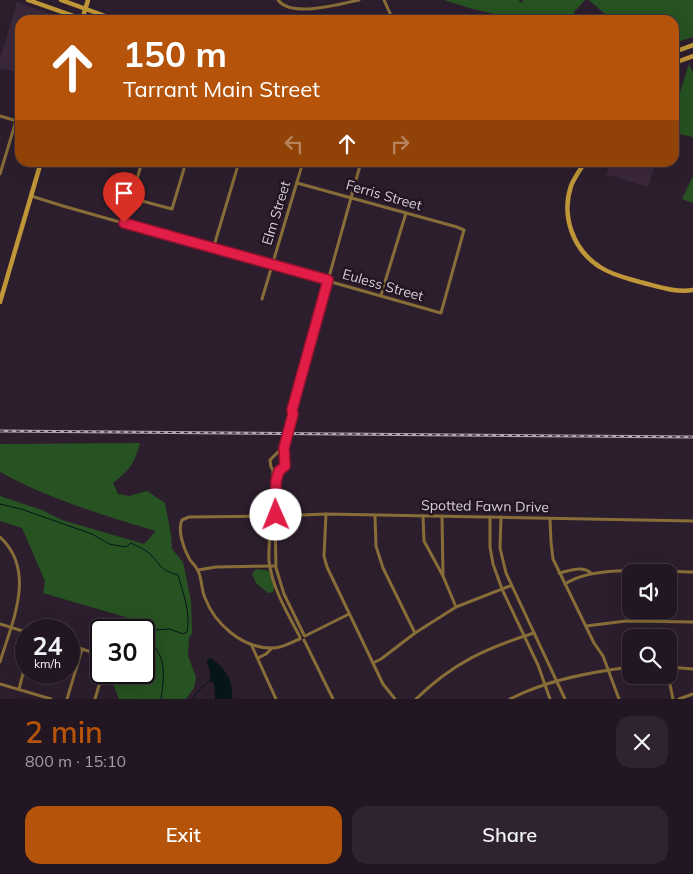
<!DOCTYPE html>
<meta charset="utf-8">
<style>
body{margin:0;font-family:Mulish,sans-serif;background:#2e232f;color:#f1f3f6;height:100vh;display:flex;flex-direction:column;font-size:19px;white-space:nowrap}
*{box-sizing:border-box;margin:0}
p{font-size:16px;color:#a29fa5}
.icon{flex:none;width:28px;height:28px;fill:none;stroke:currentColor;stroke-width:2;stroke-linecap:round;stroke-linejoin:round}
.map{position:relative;height:699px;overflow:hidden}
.drawer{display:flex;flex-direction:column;background:#221622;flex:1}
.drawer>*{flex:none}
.banner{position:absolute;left:15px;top:15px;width:664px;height:152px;border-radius:15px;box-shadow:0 5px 20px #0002,0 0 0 1px #3f3540;background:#b45309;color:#fff;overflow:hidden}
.tools{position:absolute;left:622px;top:564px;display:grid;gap:10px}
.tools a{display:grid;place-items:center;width:55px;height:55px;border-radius:10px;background:#221622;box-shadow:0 5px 20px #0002,0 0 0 1px #3f3540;font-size:25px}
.speed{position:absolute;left:15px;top:619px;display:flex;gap:10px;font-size:25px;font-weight:700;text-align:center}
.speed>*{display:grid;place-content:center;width:65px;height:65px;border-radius:50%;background:#221622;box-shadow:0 5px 20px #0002,0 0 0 1px #3f3540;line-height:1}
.speed small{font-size:12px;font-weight:400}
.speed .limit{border:2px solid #111;border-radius:8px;background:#fff;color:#111}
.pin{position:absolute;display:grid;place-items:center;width:42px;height:42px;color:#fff;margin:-51px -21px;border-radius:50% 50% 50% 0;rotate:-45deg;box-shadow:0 0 5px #0007}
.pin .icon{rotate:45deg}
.me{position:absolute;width:55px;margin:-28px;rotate:359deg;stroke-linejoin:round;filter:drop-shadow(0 0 4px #0008)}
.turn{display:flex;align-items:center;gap:18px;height:105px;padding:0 25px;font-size:22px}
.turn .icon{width:65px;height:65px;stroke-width:2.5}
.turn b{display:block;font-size:35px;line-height:42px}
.lanes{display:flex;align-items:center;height:48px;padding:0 25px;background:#0003;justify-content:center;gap:25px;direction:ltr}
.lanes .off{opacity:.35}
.round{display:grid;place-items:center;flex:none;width:52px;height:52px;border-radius:15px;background:#2e232f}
.headline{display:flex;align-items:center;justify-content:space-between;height:85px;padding:0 25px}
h1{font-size:30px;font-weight:600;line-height:38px;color:#b45309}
.cta{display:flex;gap:10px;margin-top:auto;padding:10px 25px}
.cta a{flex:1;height:58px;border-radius:15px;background:#b45309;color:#fff;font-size:20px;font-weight:600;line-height:58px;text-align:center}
.cta a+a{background:#2e232f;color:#f1f3f6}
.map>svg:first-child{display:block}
</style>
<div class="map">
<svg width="693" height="699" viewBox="0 0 693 699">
<rect width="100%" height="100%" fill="#2d1e2d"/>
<!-- built -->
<g fill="#3b283b">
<path d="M17 2 53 15 51 20H20V73L0 68V59Z"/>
<path d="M610 163V162L656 163 648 187 609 175 606 176Z"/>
</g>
<!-- green -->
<g fill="#265321">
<path d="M444 0H518L522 3 523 0H585L574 12 572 20H520L469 8Z"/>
<path d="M589 0H693V37L674 43V20H612Z"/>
<path d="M689 64 693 73V137L674 133V111Z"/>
<path d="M693 176V203L682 199Z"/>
<path d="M140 443C135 463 129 471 113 483L118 494 129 496 147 491 165 503 171 535 172 549 183 562 191 601 192 633 189 638 188 656 196 677 194 688 186 699H119L114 686 117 673 144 672V630H129L132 619 43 593 45 581 22 528 0 521V496L42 510 62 520 144 544 156 531C102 515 49 499 0 472V444Z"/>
<path d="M258 569 269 571 274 586 273 592 268 593 256 583 252 574 255 570Z"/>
</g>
<!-- water -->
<path fill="#06151a" d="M211 658C225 668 234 681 232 699H215L214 683 209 681C213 672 207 668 207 660Z"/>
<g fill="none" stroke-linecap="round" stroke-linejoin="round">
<!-- stream -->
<g stroke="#06151a" stroke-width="1">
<path d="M0 504 21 509 92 534 109 544 126 547 131 543C137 546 144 549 149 553 161 564 159 570 178 575 183 593 191 613 187 632L183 634 170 629 154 630 149 636C152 644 158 650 161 658 165 671 163 685 161 699"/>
<path d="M192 699 201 688 209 681"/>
</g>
<!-- street -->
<g stroke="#876d37" stroke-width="3">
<path d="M278 0C291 18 341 4 359 0"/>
<path d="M384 0 393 20"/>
<path d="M0 116 20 122"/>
<path d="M0 174 16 121"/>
<path d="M31 196 63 206 441 313 464 230 457 227 297 183"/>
<path d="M131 198 172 209 186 162"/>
<path d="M124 223 142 162"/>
<path d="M213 249 239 162"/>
<path d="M381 295 406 213"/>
<path d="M262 299 303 162"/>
<path d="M272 514 273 470 271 467 270 460 279 451 292 410 361 162"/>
<path d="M275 514 276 481 279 471 285 466 284 449 293 413 292 410"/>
<path d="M326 514 324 556 327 567 383 684 395 699"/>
<path d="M270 516 189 517 182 520C177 530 184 550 190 560 192 563 195 565 197 569 202 576 201 589 205 598 215 624 242 648 271 648 281 649 291 642 300 639"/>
<path d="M276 516 326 514 693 521"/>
<path d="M375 516 376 546 383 568 415 633"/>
<path d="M423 516 424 541 443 576 442 516"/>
<path d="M490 517V547L493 564 502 589 538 665 550 699"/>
<path d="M501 517 500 548 506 573 565 699"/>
<path d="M271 518C271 532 268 547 269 561 272 588 288 614 300 637"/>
<path d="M275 518 276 568 284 594 304 635"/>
<path d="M550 519 551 542 553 559 594 643 603 656 619 699"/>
<path d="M0 537C37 571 12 622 0 662"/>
<path d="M198 570 216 567 275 566"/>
<path d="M559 573C569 571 582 565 591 573"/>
<path d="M443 576 456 607"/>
<path d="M565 584C594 564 657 572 693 572"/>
<path d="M0 624 26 632"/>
<path d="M586 626 626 621 693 622"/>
<path d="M305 636 349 614"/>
<path d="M304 640 333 699"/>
<path d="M251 644 276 699"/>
<path d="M69 645 101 655"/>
<path d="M258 658 266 654 271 649"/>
<path d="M373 663 381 659 415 633 456 607 510 586"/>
<path d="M669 667 693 669"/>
<path d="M668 675 673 699"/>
<path d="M0 684 51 699"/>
<path d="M19 689 26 662"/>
<path d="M67 699 82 649"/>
<path d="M95 699 103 672"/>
<path d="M416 699C453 663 486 648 534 633"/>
<path d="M510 699C547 680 590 672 631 667"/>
<path d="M679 699 693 694"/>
</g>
<!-- secondary -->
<g stroke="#c09738" stroke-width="4.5">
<path d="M28 0 85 20"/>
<path d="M61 0 116 20"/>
<path d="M82 20 88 0"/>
<path d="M674 52 693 45"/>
<path d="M674 63 693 56"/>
<path d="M585 162C580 170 574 178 571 186 561 216 573 250 600 267 612 275 626 278 640 282 657 286 675 293 693 290"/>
<path d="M0 302 41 162"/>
</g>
<defs>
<path id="rail" d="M0 431 693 437"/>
</defs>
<!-- rail casing -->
<use href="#rail" stroke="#b0a5b0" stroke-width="3"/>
<!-- rail -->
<use href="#rail" stroke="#231523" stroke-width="1" stroke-dasharray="4" stroke-linecap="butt"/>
</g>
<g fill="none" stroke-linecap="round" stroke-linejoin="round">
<defs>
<path id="route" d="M124 223 328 280 292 410 293 414 284 448 285 466 279 471 276 481V515"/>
</defs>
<!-- route casing -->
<use href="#route" stroke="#92132f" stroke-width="12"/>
<!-- route -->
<use href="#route" stroke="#e11d48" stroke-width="9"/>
</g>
<g text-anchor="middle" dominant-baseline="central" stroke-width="5" stroke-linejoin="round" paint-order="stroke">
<!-- street labels -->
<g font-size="14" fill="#d7ced7" stroke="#231523">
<text transform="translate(384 195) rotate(16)">Ferris Street</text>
<text transform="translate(276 213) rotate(-73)">Elm Street</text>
<text transform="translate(383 285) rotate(16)">Euless Street</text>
<text transform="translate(485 506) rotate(1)">Spotted Fawn Drive</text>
</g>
</g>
</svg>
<div class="tools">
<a><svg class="icon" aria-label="sound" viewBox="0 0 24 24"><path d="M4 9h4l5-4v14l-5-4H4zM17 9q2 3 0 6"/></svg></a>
<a><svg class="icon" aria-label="search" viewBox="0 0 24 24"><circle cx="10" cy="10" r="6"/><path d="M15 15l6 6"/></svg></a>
</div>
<div class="speed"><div>24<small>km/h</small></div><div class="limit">30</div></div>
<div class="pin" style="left:124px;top:223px;background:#d93025"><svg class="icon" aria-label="arrive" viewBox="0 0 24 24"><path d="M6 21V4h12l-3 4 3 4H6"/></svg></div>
<svg class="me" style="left:276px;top:515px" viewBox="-20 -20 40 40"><circle r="19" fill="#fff"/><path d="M0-13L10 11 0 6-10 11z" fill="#e11d48"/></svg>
<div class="banner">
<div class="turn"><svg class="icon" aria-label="ahead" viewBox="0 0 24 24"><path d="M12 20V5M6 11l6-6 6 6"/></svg><div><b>150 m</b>Tarrant Main Street</div></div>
<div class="lanes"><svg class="icon off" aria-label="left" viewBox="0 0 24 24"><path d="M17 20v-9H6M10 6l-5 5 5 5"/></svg><svg class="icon" aria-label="ahead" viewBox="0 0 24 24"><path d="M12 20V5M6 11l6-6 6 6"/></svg><svg class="icon off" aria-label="right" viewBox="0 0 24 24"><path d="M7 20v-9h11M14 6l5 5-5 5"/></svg></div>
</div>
</div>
<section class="drawer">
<div class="headline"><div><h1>2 min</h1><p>800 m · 15:10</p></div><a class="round"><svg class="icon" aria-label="close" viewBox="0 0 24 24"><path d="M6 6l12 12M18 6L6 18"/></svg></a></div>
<div class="cta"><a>Exit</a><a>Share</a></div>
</section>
